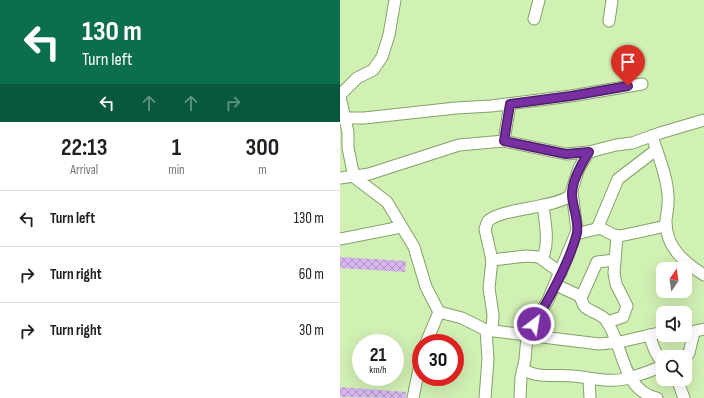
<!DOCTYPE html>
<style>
body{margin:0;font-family:"Sofia Sans Condensed",sans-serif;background:#f6f6f6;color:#202124;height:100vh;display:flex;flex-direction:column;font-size:15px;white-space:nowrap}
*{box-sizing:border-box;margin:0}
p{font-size:13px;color:#757577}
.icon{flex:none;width:22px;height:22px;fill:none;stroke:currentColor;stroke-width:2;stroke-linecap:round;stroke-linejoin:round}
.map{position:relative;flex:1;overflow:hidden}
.panel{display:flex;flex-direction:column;background:#fff;width:340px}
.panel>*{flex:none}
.guide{background:#0b6e4f;color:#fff;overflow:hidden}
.needle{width:26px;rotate:13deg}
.fabs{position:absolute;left:316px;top:262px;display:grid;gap:8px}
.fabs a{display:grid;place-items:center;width:36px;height:36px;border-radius:8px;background:#fff;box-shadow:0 4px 16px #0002;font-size:20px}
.speed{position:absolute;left:12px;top:334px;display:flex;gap:8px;font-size:20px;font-weight:700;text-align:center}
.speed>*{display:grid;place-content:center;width:52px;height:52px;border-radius:50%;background:#fff;box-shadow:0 4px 16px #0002;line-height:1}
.speed small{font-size:10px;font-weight:400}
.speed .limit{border:6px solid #d22;background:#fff;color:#111}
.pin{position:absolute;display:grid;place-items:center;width:34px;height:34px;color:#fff;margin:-41px -17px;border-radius:50% 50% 50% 0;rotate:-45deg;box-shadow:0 0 4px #0007}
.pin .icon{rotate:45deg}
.me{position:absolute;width:44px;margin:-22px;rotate:31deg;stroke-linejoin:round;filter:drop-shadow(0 0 3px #0008)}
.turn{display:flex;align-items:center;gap:14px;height:84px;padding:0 16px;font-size:18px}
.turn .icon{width:52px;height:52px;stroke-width:2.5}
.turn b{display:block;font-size:28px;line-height:34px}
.lanes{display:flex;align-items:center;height:38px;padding:0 16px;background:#0003;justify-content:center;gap:20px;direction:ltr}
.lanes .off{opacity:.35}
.eta{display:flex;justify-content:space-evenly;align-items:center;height:68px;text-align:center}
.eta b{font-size:24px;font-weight:700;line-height:28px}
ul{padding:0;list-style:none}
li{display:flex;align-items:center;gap:12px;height:56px;padding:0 16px;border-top:1px solid #e0e0e0}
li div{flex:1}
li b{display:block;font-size:15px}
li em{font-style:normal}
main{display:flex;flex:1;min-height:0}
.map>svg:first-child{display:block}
</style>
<main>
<section class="panel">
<div class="guide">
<div class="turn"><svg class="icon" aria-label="left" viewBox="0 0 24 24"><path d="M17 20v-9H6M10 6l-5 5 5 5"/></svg><div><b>130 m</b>Turn left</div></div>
<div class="lanes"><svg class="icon" aria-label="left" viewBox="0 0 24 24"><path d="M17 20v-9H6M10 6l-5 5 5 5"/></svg><svg class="icon off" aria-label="ahead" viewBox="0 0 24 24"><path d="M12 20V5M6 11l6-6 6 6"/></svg><svg class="icon off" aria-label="ahead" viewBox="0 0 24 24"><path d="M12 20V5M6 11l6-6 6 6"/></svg><svg class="icon off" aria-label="right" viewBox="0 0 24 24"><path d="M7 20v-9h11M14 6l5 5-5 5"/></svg></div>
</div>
<div class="eta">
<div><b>22:13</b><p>Arrival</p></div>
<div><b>1</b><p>min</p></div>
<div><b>300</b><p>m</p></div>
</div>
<ul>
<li><svg class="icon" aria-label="left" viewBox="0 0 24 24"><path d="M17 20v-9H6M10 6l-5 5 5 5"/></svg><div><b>Turn left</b></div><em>130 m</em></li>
<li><svg class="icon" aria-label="right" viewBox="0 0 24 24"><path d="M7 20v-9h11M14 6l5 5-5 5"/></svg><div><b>Turn right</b></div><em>60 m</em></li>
<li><svg class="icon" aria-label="right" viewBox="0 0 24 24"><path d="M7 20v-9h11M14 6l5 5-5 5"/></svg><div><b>Turn right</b></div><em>30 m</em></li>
</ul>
</section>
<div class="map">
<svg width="364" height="398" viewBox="0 0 364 398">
<defs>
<pattern id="building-cross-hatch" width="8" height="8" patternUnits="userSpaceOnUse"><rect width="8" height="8" fill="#d7b6f0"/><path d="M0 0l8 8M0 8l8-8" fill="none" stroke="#af96c2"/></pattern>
</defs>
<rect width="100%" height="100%" fill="#d1f0b4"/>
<!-- building -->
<g fill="url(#building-cross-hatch)">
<path d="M0 257 66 261 65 272 0 268Z"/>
<path d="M0 387 66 392V398L0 397Z"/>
</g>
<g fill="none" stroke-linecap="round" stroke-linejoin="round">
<defs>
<g id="minor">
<path d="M194 19 199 0"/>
<path d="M269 21 272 0"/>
<path d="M0 95 17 78 33 70 42 57 49 35 55 0"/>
<path d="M0 97 8 132V148L14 177 47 202 74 247 86 287 99 312 122 318 146 330 259 344 280 342 323 332"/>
<path d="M0 118H24L116 108 151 106 231 96 302 84"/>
<path d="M312 136C318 155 327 176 328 195 329 204 327 212 326 220 325 247 344 262 364 275"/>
<path d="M164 141 170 104"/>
<path d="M0 178 29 174 119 145 164 141 226 154 249 152 276 145 292 143 320 133 364 120"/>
<path d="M257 229 278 179 316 150"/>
<path d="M236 234 260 228 274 235 280 236 326 226"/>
<path d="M0 239 61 227"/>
<path d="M202 259C210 243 205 223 203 205"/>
<path d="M152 260 186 256 199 257 221 273"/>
<path d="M216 285 240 296C242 300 242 304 245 307 251 312 261 314 266 320 284 345 281 390 317 398"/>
<path d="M241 298 257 262 275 260"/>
<path d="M267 322 283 317 287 306 276 284 274 273 277 236"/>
<path d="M345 330 351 332 364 329"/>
<path d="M152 331 153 315 149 288 152 260 145 229 148 221C162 208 210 209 230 196L239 168 249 152"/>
<path d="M309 335 315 351 323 364"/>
<path d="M86 343 99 312"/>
<path d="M343 357 349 353 354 332"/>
<path d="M184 369C195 379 218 374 232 376 250 377 266 383 285 379 298 376 310 371 323 366"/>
<path d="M337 379 344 398"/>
<path d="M249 380 250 398"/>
<path d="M73 398 81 359"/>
<path d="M145 398 148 359 146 330"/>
<path d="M180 398 181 377 185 360 187 336 208 300 237 231 232 192"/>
</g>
</defs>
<!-- minor casing -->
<use href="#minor" stroke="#84a167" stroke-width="13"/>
<!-- minor -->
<use href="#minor" stroke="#fff" stroke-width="11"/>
</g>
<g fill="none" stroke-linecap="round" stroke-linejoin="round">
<defs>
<path id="route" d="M194 324C209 299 230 261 237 233 239 220 232 206 232 194 232 181 242 163 249 152L226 154 164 141 170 104 231 96 288 86"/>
</defs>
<!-- route casing -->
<use href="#route" stroke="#4e1f69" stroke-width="10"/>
<!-- route -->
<use href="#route" stroke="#782fa2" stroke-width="7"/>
</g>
</svg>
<div class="fabs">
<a><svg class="needle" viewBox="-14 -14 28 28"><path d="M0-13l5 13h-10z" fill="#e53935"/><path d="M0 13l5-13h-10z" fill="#757577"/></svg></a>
<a><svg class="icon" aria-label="sound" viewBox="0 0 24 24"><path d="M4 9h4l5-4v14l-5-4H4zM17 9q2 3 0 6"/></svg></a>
<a><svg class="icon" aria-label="search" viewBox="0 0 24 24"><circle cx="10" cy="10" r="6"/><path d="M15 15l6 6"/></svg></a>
</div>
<div class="speed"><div>21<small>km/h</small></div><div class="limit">30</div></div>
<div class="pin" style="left:288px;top:86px;background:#d93025"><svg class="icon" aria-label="arrive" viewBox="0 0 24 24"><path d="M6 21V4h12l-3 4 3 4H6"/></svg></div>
<svg class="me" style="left:194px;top:324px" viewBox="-20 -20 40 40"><circle r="17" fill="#782fa2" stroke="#fff" stroke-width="3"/><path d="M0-11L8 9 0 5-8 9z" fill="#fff"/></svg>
</div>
</main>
